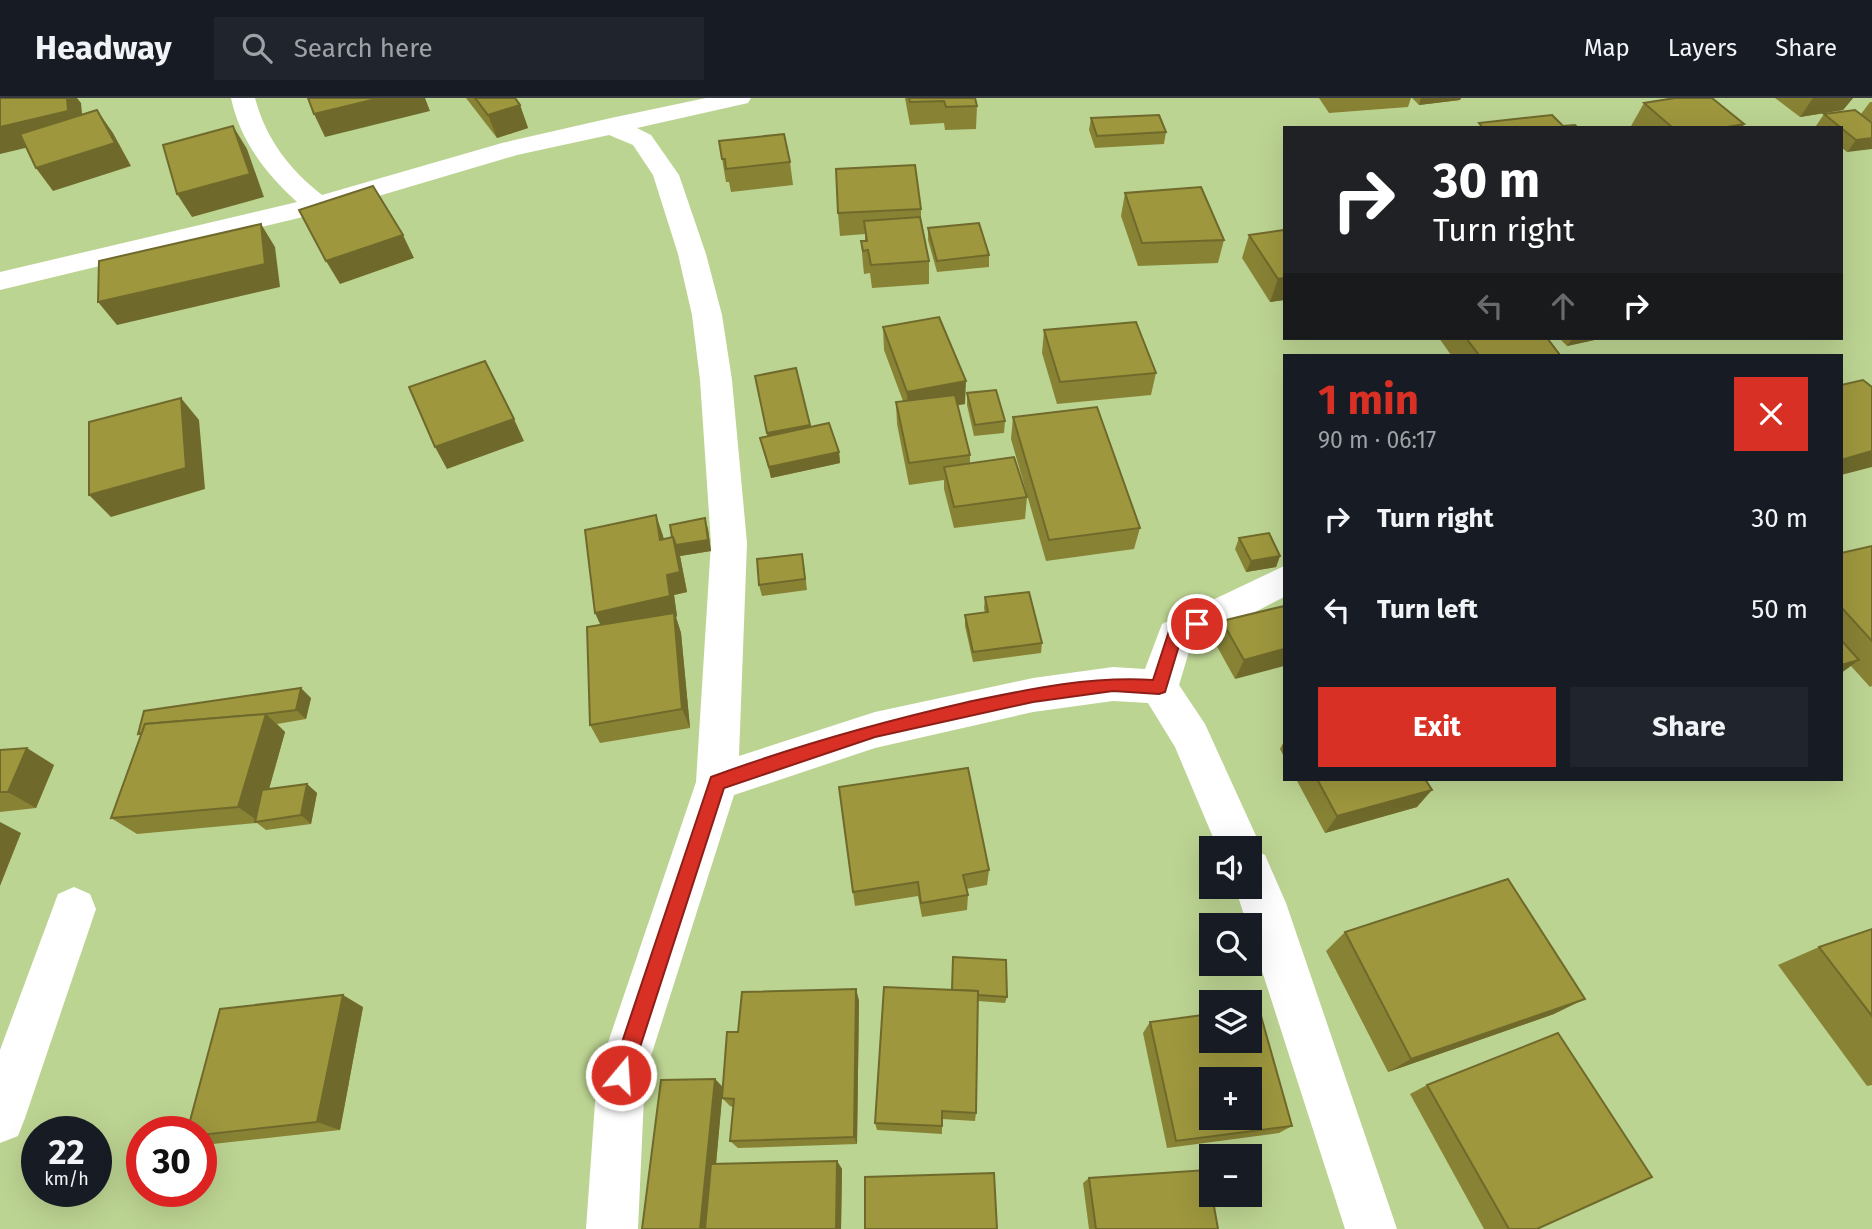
<!DOCTYPE html>
<meta charset="utf-8">
<style>
body{margin:0;font-family:"Fira Sans",sans-serif;background:#20242c;color:#f1f3f6;height:100vh;display:flex;flex-direction:column;font-size:26px;white-space:nowrap}
*{box-sizing:border-box;margin:0}
p{font-size:23px;color:#9ea1a6}
.icon{flex:none;width:38px;height:38px;fill:none;stroke:currentColor;stroke-width:2;stroke-linecap:round;stroke-linejoin:round}
.map{position:relative;flex:1;overflow:hidden}
.side{position:absolute;left:1283px;top:256px;width:560px;height:427px;display:flex;flex-direction:column;background:#171b24;border-radius:0px;box-shadow:0 7px 28px #0002}
.side>*{flex:none}
.top-card{position:absolute;left:1283px;top:28px;width:560px;height:214px;border-radius:0px;box-shadow:0 7px 28px #0002;background:#202124;color:#fff;overflow:hidden}
.controls{position:absolute;left:1199px;top:738px;display:grid;gap:14px}
.controls a{display:grid;place-items:center;width:63px;height:63px;border-radius:0px;background:#171b24;box-shadow:0 7px 28px #0002;font-size:35px}
.speed{position:absolute;left:21px;top:1018px;display:flex;gap:14px;font-size:35px;font-weight:700;text-align:center}
.speed>*{display:grid;place-content:center;width:91px;height:91px;border-radius:50%;background:#171b24;box-shadow:0 7px 28px #0002;line-height:1}
.speed small{font-size:18px;font-weight:400}
.speed .limit{border:10px solid #d22;background:#fff;color:#111}
.pin{position:absolute;display:grid;place-items:center;width:60px;height:60px;color:#fff;margin:-30px;border:4px solid #fff;border-radius:50%;box-shadow:0 2px 7px #0007}
.me{position:absolute;width:77px;margin:-38px;rotate:18deg;stroke-linejoin:round;filter:drop-shadow(0 0 5px #0008)}
.turn{display:flex;align-items:center;gap:24px;height:147px;padding:0 35px;font-size:32px}
.turn .icon{width:91px;height:91px;stroke-width:2.5}
.turn b{display:block;font-size:49px;line-height:60px}
.lanes{display:flex;align-items:center;height:66px;padding:0 35px;background:#0003;justify-content:center;gap:35px;direction:ltr}
.lanes .off{opacity:.35}
.round{display:grid;place-items:center;flex:none;width:74px;height:74px;border-radius:0px;background:#20242c}
.headline{display:flex;align-items:center;justify-content:space-between;height:119px;padding:0 35px}
h1{font-size:42px;font-weight:700;line-height:52px;color:#d93025}
.action{display:flex;gap:14px;margin-top:auto;padding:14px 35px}
.action a{flex:1;height:80px;border-radius:0px;background:#d93025;color:#fff;font-size:28px;font-weight:700;line-height:80px;text-align:center}
.action a+a{background:#20242c;color:#f1f3f6}
ul{padding:0;list-style:none}
li{display:flex;align-items:center;gap:21px;height:91px;padding:0 35px}
li div{flex:1}
li b{display:block;font-size:26px}
li em{font-style:normal}
header{display:flex;align-items:center;gap:42px;box-sizing:border-box;height:98px;padding:0 35px;background:#171b24;border-bottom:2px solid #363941}
header strong{font-size:33px}
nav{display:flex;gap:38px;margin-inline-start:auto;font-size:24px}
.search{width:490px;height:63px;background:#20242c;display:flex;align-items:center;gap:18px;box-sizing:border-box;padding:0 24px;border-radius:0px;color:#9ea1a6;font-size:26px}
.map>svg:first-child{display:block}
</style>
<header>
<strong>Headway</strong>
<div class="search"><svg class="icon" aria-label="search" viewBox="0 0 24 24"><circle cx="10" cy="10" r="6"/><path d="M15 15l6 6"/></svg>Search here</div>
<nav><a>Map</a><a>Layers</a><a>Share</a></nav>
</header>
<div class="map">
<svg width="1872" height="1131" viewBox="0 0 1872 1131">
<rect width="100%" height="100%" fill="#bcd492"/>
<g fill="none" stroke-linecap="round" stroke-linejoin="round">
<!-- minor -->
<g fill="#fff" fill-rule="evenodd">
<path d="M231 0H255C266 41 289 71 322 97L502 45 611 20 706 0H751L748 5 637 30 651 37 679 77 706 156 722 217 732 282 747 445 739 658 875 614 1033 580 1113 569 1145 571 1162 526 1284 468V499L1191 547 1179 587 1205 626 1262 751 1260 755 1265 757 1286 805 1397 1131H1345L1235 789H1250V751H1218L1175 649 1148 605 1113 603 1033 614 875 650 734 697 645 977 638 1131H586L597 977 696 684 711 445 700 282 692 217 678 156 653 77 633 47 609 37 517 57 328 113 0 192V174L297 104C265 75 240 42 231 0Z"/>
<path d="M74 789 90 796 96 811 25 1020 18 1038 0 1045V952L58 796Z"/>
</g>
</g>
<!-- wall -->
<g fill="#888235">
<path d="M466 0H515L520 7 528 30 497 40Z"/>
<path d="M905 0H975L977 8 976 31 945 32 944 25 910 27Z"/>
<path d="M1319 0H1411L1408 9 1329 15Z"/>
<path d="M1412 0H1461L1460 2 1419 7Z"/>
<path d="M1775 0H1853L1843 12 1800 19Z"/>
<path d="M1870 4H1872V24L1862 17 1872 25 1847 54 1841 49V30H1817L1816 28 1824 16H1861Z"/>
<path d="M1644 5 1744 26 1742 30H1633L1631 28Z"/>
<path d="M1091 20 1166 34 1164 46 1095 50 1089 32Z"/>
<path d="M719 43 790 64 793 87 731 94 729 84H726Z"/>
<path d="M1125 95 1224 142 1218 165 1138 168 1121 118Z"/>
<path d="M921 111V120L929 163V186L872 190 870 175 864 176 863 166 861 143H865V136L840 138 838 115Z"/>
<path d="M928 130 989 157V169L937 174 928 142Z"/>
<path d="M1284 132V202L1270 204 1242 160 1249 137Z"/>
<path d="M883 229 965 306 957 307 970 357V365L1027 399 1025 421 954 430 944 391V382L909 387 897 326 896 304 903 303 884 252Z"/>
<path d="M1044 232 1156 275 1151 297 1057 306 1042 255Z"/>
<path d="M1439 240H1547L1560 257H1451Z"/>
<path d="M1559 240H1600L1599 241 1567 248Z"/>
<path d="M755 278 839 354 840 365 771 380 760 340 768 339Z"/>
<path d="M967 295 1005 323 1004 335 974 338 967 307Z"/>
<path d="M1013 319 1140 430 1134 451 1046 463 1011 341Z"/>
<path d="M656 417 664 441 708 431 711 453 680 458 687 494 674 497 677 518 676 519 681 535 690 630 600 645 590 627 600 527Z"/>
<path d="M1239 440 1280 458 1276 469 1246 474 1235 451Z"/>
<path d="M1872 448V588L1870 589 1851 568 1841 575V455Z"/>
<path d="M804 467 807 492 762 498 759 487Z"/>
<path d="M985 499 1042 545 1041 555 973 564 965 528V517L985 515 984 510Z"/>
<path d="M1284 508 1235 581 1214 543 1222 523Z"/>
<path d="M311 600 306 621 277 626 285 634 269 691 307 686 317 695 311 726 266 732 257 725 137 736 111 720 141 638 138 636Z"/>
<path d="M1284 643V659L1280 651Z"/>
<path d="M0 652 54 667 36 710 0 714Z"/>
<path d="M1296 681H1425L1417 709 1325 735Z"/>
<path d="M989 772 987 787 966 791 968 797 967 812 922 819 918 798 855 808 853 794Z"/>
<path d="M1872 831V987L1867 988 1778 867 1819 849Z"/>
<path d="M1345 834 1554 916 1388 974 1326 853Z"/>
<path d="M884 889 1007 899 1005 905 978 903 976 1015 975 1023 942 1021V1036L877 1032 875 1025Z"/>
<path d="M856 891 859 903 857 1046 738 1050 730 1043 733 1009 730 1008 722 1000V998L716 1066 837 1063 842 1071 841 1131H642L715 981 723 989 738 934Z"/>
<path d="M363 909 340 1032 213 1046 201 1043V1034Z"/>
<path d="M1150 924 1292 1028 1279 1035 1167 1050 1143 935Z"/>
<path d="M1427 987 1537 1131H1484L1410 996Z"/>
<path d="M1089 1080 1218 1131H1089L1083 1085Z"/>
</g>
<!-- shaded-wall -->
<g fill="#6f6a2b">
<path d="M67 0H77L81 5 84 36 0 56V29Z"/>
<path d="M380 0H425L430 13 325 39 314 16Z"/>
<path d="M1421 0H1461L1460 2 1419 7Z"/>
<path d="M1813 0H1853L1843 12 1800 19Z"/>
<path d="M520 7 528 30 497 40 488 17Z"/>
<path d="M97 12 113 35 131 68 53 93 36 70Z"/>
<path d="M1744 26 1742 30H1722Z"/>
<path d="M233 28 247 51 264 99 192 119 177 96Z"/>
<path d="M1872 40V51L1847 54 1856 42Z"/>
<path d="M261 126 275 149 280 189 117 227 98 204Z"/>
<path d="M403 137 414 160 340 186 326 163Z"/>
<path d="M1284 180V202L1270 204 1278 181Z"/>
<path d="M1573 240H1600L1599 241 1567 248Z"/>
<path d="M966 283 965 306 908 316 907 294Z"/>
<path d="M181 300 199 322 205 391 111 419 89 397Z"/>
<path d="M514 321 524 343 447 371 435 349Z"/>
<path d="M810 327 812 338 769 346 767 335Z"/>
<path d="M1872 353V369L1841 377V362Z"/>
<path d="M839 354 840 365 771 380 769 369Z"/>
<path d="M656 417 663 438 667 463 660 442Z"/>
<path d="M705 420 708 431 711 453 680 458 687 494 674 497 677 518 676 519 681 535 690 630 682 611 604 535 595 515 667 477 673 439Z"/>
<path d="M1280 458 1276 469 1246 474 1251 463Z"/>
<path d="M1284 551V568L1235 581 1244 562Z"/>
<path d="M1859 562 1841 575V567Z"/>
<path d="M301 590 311 600 306 621 296 612Z"/>
<path d="M266 616 285 634 260 723H258L238 709Z"/>
<path d="M27 650 54 667 36 710 8 694Z"/>
<path d="M307 686 317 695 311 726 301 717Z"/>
<path d="M1432 692 1417 709 1325 735 1337 718Z"/>
<path d="M0 724 21 735 0 788Z"/>
<path d="M856 891 859 903 857 1046 854 1039Z"/>
<path d="M343 897 363 909 340 1032 317 1024Z"/>
<path d="M1585 901 1554 916 1388 974 1411 961Z"/>
<path d="M715 981 723 990 710 1131H700Z"/>
<path d="M837 1063 842 1071 841 1131H836Z"/>
</g>
<!-- building -->
<g fill="#9e973e" stroke="#6f6a2b" stroke-width="2" fill-rule="evenodd">
<path d="M0 0H67L68 13 0 29Z"/>
<path d="M308 0H380L314 16Z"/>
<path d="M475 0H515L520 7 488 17Z"/>
<path d="M909 0H975L977 8 946 9 944 3 910 4Z"/>
<path d="M1675 0H1712L1744 26 1722 30H1673L1644 5Z"/>
<path d="M97 12 115 45 36 70 20 36Z"/>
<path d="M1855 12 1872 25V40L1856 42 1824 16Z"/>
<path d="M1159 17 1166 34 1097 38 1091 20Z"/>
<path d="M1552 17 1563 28 1575 27 1578 30H1483L1479 25Z"/>
<path d="M233 28 250 76 177 96 163 47Z"/>
<path d="M784 36 790 64 726 71 725 61H722L719 43Z"/>
<path d="M915 67 921 111 838 115 836 71Z"/>
<path d="M373 88 403 137 326 163 299 112Z"/>
<path d="M1201 89 1224 142 1142 145 1125 95Z"/>
<path d="M920 119 929 163 871 167 868 152 863 153 861 143H867L864 123Z"/>
<path d="M979 125 989 157 937 163 928 130Z"/>
<path d="M261 126 265 166 98 204 99 163Z"/>
<path d="M1284 132V180L1278 181 1249 137Z"/>
<path d="M939 219 966 283 907 294 883 229Z"/>
<path d="M1136 224 1156 275 1060 284 1044 232Z"/>
<path d="M1466 240H1547L1560 257H1479Z"/>
<path d="M485 263 514 321 435 349 409 289Z"/>
<path d="M796 270 810 327 767 335 755 278Z"/>
<path d="M1863 282 1872 289V353L1841 362V287Z"/>
<path d="M996 292 1005 323 975 327 967 295Z"/>
<path d="M955 297 970 357 909 365 896 304Z"/>
<path d="M181 300 186 370 89 397V324Z"/>
<path d="M1097 309 1140 430 1049 442 1013 319Z"/>
<path d="M829 325 839 354 769 369 760 340Z"/>
<path d="M1014 359 1027 399 954 409 944 369Z"/>
<path d="M656 417 660 442 673 439 680 474 667 477 670 498 595 515 585 432Z"/>
<path d="M705 420 708 442 676 447 673 439H672L670 427Z"/>
<path d="M1269 435 1280 458 1251 463 1239 440Z"/>
<path d="M1872 448V543L1841 509V455Z"/>
<path d="M802 456 805 481 759 487 757 461Z"/>
<path d="M1029 494 1042 545 973 554 965 517 988 514 985 499Z"/>
<path d="M1284 508V551L1244 562 1222 523Z"/>
<path d="M674 515 682 611 590 627 587 529Z"/>
<path d="M1841 542 1859 562 1841 567Z"/>
<path d="M301 590 296 612 265 616H266L145 626 142 635 138 636 144 613Z"/>
<path d="M266 616 238 709 111 720 145 626Z"/>
<path d="M27 650 8 694H0V652Z"/>
<path d="M968 670 989 772 963 777 968 797 921 805 918 784 853 794 839 689Z"/>
<path d="M1317 681H1425L1432 692 1337 718Z"/>
<path d="M307 686 301 717 255 724 262 692Z"/>
<path d="M1508 781 1585 901 1411 961 1345 834Z"/>
<path d="M1872 831V918L1819 849Z"/>
<path d="M953 859 1006 862 1007 899 978 897V893L952 892Z"/>
<path d="M884 889 978 893 976 1015 942 1013V1028L875 1025Z"/>
<path d="M856 891 854 1039 730 1043 734 1001 722 1000 727 934H738L742 894Z"/>
<path d="M343 897 317 1024 201 1037V1034H187L220 911Z"/>
<path d="M1259 911 1292 1028 1176 1043 1150 924 1211 916V943H1250V912ZM1211 982H1250V1020H1211Z"/>
<path d="M1558 935 1652 1079 1537 1131H1509L1427 987Z"/>
<path d="M715 981 700 1131H642L661 982Z"/>
<path d="M837 1063 836 1131H705L711 1066Z"/>
<path d="M1207 1072 1211 1097H1212L1218 1131H1096L1089 1080Z"/>
<path d="M994 1075 997 1131H865V1079Z"/>
</g>
<!-- route -->
<path fill="#d93025" stroke="#8d1f18" stroke-width="2" d="M1197 520 1204 526 1202 531 1181 541 1165 594 1159 596 1113 593 1033 604 875 639 724 690 631 977 628 984 621 987 614 984 611 977 711 679C795 648 881 624 968 604 1030 591 1090 578 1153 582L1169 533Z"/>
</svg>
<div class="controls">
<a><svg class="icon" aria-label="sound" viewBox="0 0 24 24"><path d="M4 9h4l5-4v14l-5-4H4zM17 9q2 3 0 6"/></svg></a>
<a><svg class="icon" aria-label="search" viewBox="0 0 24 24"><circle cx="10" cy="10" r="6"/><path d="M15 15l6 6"/></svg></a>
<a><svg class="icon" aria-label="layers" viewBox="0 0 24 24"><path d="M12 4l9 5-9 5-9-5zM3 14l9 5 9-5"/></svg></a>
<a>+</a>
<a>−</a>
</div>
<div class="speed"><div>22<small>km/h</small></div><div class="limit">30</div></div>
<div class="pin" style="left:1197px;top:526px;background:#d93025"><svg class="icon" aria-label="arrive" viewBox="0 0 24 24"><path d="M6 21V4h12l-3 4 3 4H6"/></svg></div>
<svg class="me" style="left:621px;top:977px" viewBox="-20 -20 40 40"><circle r="17" fill="#d93025" stroke="#fff" stroke-width="3"/><path d="M0-11L8 9 0 5-8 9z" fill="#fff"/></svg>
<div class="top-card">
<div class="turn"><svg class="icon" aria-label="right" viewBox="0 0 24 24"><path d="M7 20v-9h11M14 6l5 5-5 5"/></svg><div><b>30 m</b>Turn right</div></div>
<div class="lanes"><svg class="icon off" aria-label="left" viewBox="0 0 24 24"><path d="M17 20v-9H6M10 6l-5 5 5 5"/></svg><svg class="icon off" aria-label="ahead" viewBox="0 0 24 24"><path d="M12 20V5M6 11l6-6 6 6"/></svg><svg class="icon" aria-label="right" viewBox="0 0 24 24"><path d="M7 20v-9h11M14 6l5 5-5 5"/></svg></div>
</div>
<section class="side">
<div class="headline"><div><h1>1 min</h1><p>90 m · 06:17</p></div><a class="round" style="background:#d93025;color:#fff"><svg class="icon" aria-label="close" viewBox="0 0 24 24"><path d="M6 6l12 12M18 6L6 18"/></svg></a></div>
<ul>
<li><svg class="icon" aria-label="right" viewBox="0 0 24 24"><path d="M7 20v-9h11M14 6l5 5-5 5"/></svg><div><b>Turn right</b></div><em>30 m</em></li>
<li><svg class="icon" aria-label="left" viewBox="0 0 24 24"><path d="M17 20v-9H6M10 6l-5 5 5 5"/></svg><div><b>Turn left</b></div><em>50 m</em></li>
</ul>
<div class="action"><a>Exit</a><a>Share</a></div>
</section>
</div>
